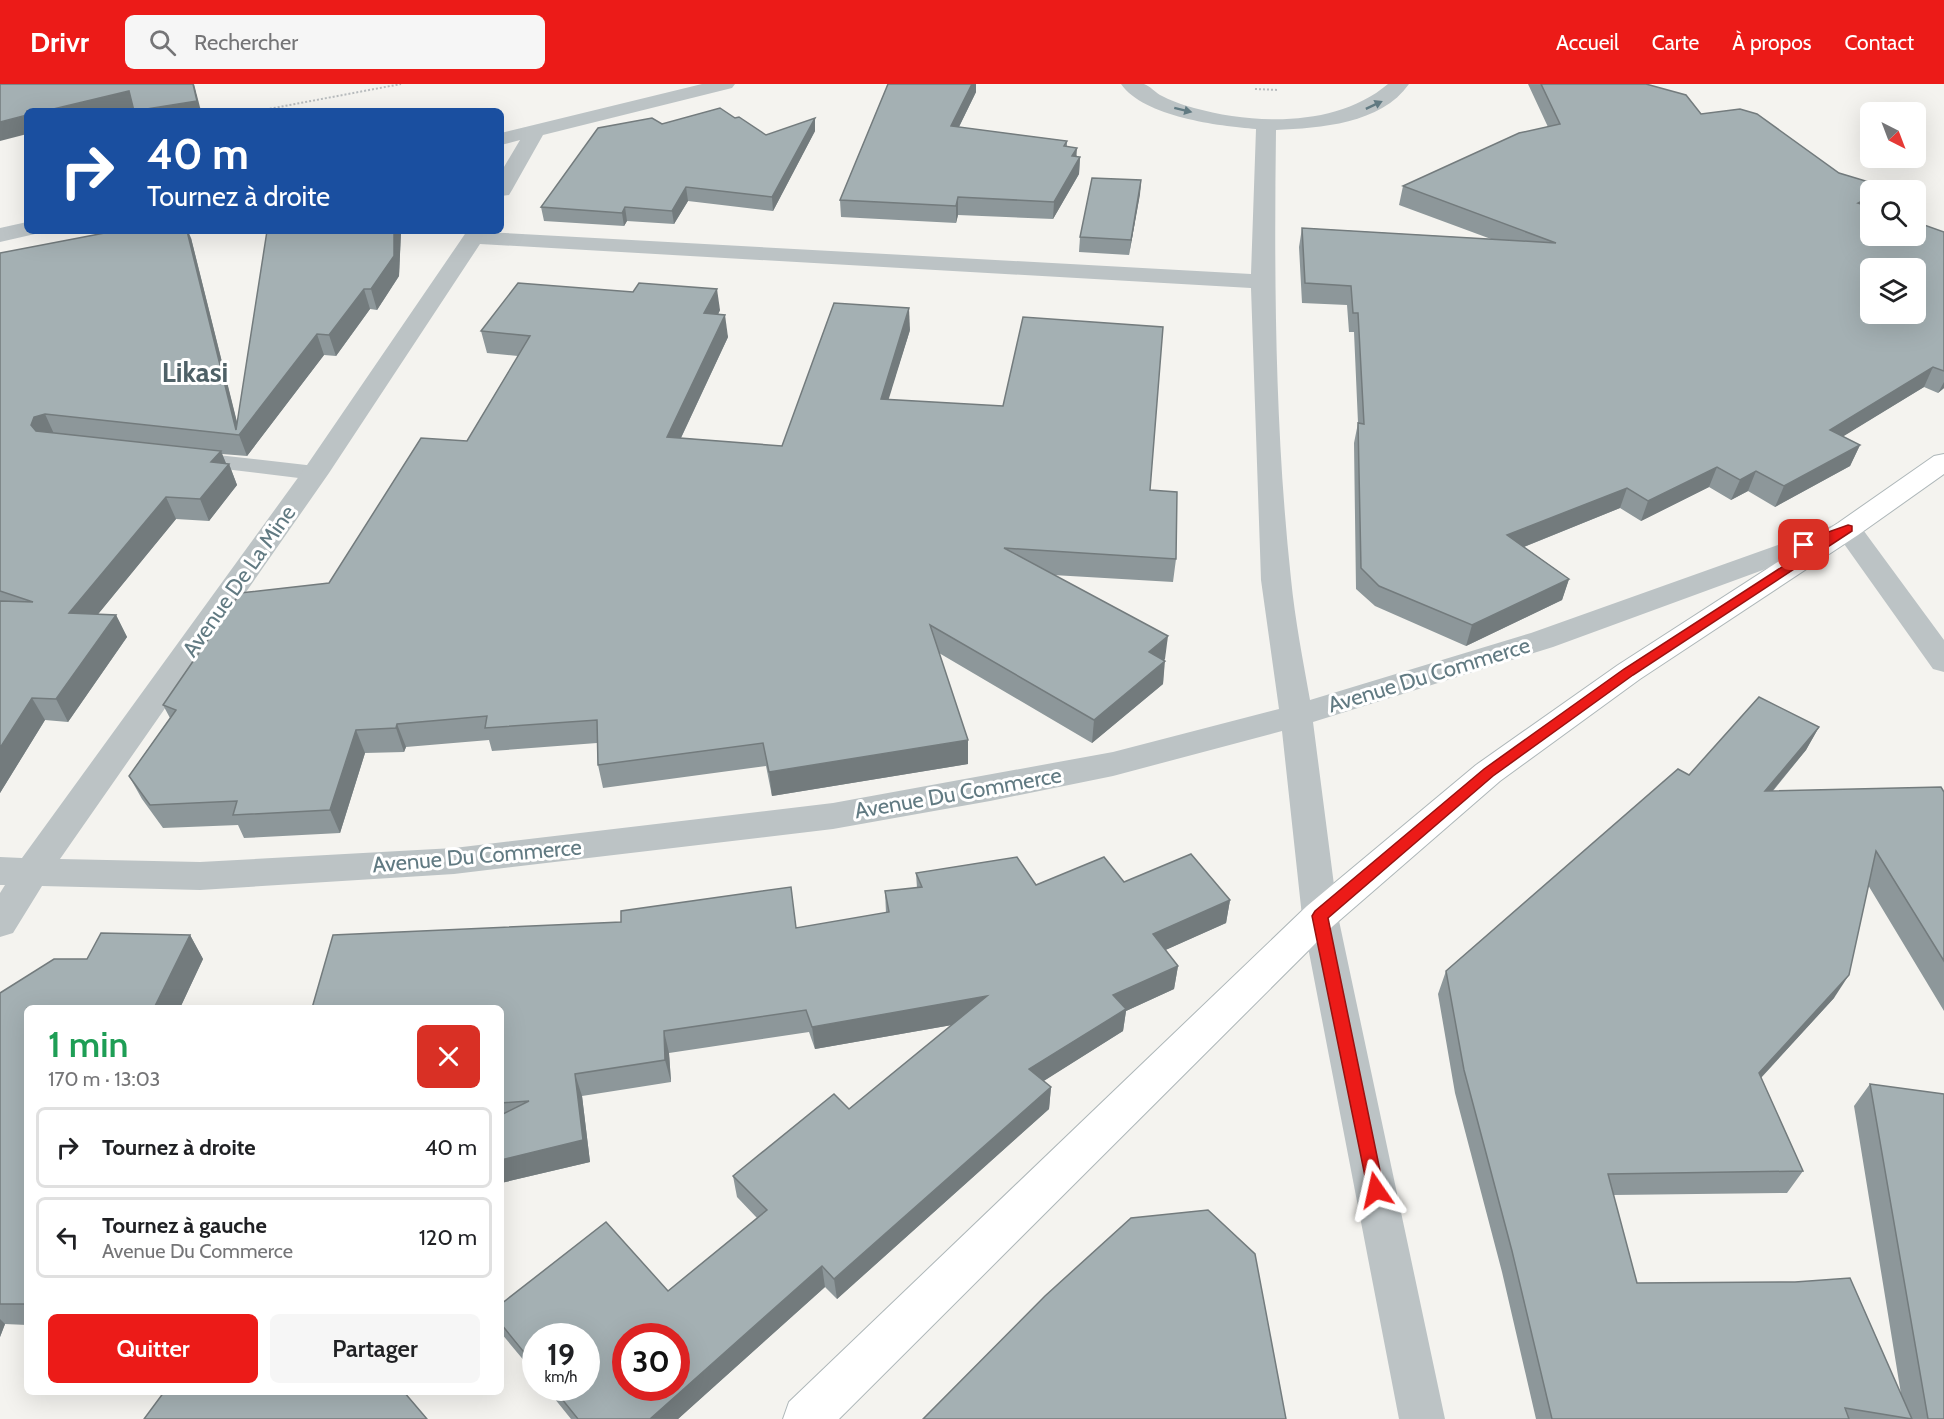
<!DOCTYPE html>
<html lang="fr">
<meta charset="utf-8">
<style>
body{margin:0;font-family:Cabin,sans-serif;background:#f6f6f6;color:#202124;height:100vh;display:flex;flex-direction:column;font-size:22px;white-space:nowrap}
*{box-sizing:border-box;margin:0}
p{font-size:20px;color:#757577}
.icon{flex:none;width:33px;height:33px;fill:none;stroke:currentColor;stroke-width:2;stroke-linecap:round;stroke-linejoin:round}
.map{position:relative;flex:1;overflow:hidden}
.side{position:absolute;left:24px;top:921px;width:480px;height:390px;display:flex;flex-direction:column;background:#fff;border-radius:9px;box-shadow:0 6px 24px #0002}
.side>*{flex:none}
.guide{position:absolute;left:24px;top:24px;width:480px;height:126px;border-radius:9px;box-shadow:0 6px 24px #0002;background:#1a4fa0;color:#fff;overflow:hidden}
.needle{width:39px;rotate:138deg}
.tools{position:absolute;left:1860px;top:18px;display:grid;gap:12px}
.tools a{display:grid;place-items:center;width:66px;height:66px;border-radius:9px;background:#fff;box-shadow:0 6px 24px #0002;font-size:30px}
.speed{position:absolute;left:522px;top:1239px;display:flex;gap:12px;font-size:30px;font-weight:700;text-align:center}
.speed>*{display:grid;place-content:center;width:78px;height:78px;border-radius:50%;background:#fff;box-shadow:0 6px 24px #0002;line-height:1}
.speed small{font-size:15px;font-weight:400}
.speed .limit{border:9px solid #d22;background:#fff;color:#111}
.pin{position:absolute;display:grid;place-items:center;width:51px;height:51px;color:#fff;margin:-26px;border-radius:12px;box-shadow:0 3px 9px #0006}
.me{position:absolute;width:66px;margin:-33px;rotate:349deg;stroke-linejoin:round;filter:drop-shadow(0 0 4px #0008)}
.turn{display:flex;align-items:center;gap:21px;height:126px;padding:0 24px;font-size:27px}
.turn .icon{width:78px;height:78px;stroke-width:2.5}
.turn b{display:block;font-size:42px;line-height:51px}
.round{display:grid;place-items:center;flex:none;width:63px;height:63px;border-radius:9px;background:#f6f6f6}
.head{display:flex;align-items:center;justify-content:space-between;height:102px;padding:0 24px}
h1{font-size:36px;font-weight:600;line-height:45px;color:#1e9e55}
.primary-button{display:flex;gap:12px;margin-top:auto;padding:12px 24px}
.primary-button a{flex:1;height:69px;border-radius:9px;background:#ec1b18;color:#fff;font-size:24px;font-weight:600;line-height:69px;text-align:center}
.primary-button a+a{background:#f6f6f6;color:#202124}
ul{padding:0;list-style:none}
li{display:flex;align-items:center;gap:18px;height:81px;margin:0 12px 9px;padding:0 12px;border:3px solid #e0e0e0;border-radius:9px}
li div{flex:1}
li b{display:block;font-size:22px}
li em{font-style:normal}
header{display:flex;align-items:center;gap:36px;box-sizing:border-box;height:84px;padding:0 30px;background:#ec1b18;color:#fff}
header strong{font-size:28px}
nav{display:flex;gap:33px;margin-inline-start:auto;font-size:21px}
.search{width:420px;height:54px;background:#f6f6f6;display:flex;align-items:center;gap:15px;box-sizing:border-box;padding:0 21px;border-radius:9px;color:#757577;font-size:22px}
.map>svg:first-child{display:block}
</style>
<header>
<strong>Drivr</strong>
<div class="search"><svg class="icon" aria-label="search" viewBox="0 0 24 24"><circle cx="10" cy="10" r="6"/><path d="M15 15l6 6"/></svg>Rechercher</div>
<nav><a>Accueil</a><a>Carte</a><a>À propos</a><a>Contact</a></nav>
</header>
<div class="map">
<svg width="1944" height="1335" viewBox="0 0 1944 1335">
<rect width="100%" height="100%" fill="#f4f3ef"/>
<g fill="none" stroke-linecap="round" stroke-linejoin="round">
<defs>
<path id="secondary" d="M1944 370V390L1858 451 1640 595 1500 697 1333 842 839 1335H783L789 1318 1307 822 1476 681 1618 581 1838 439 1934 372Z"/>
</defs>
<!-- secondary casing -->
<use href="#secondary" stroke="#aeb7b9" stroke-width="2"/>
<!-- path -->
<g stroke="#b8bcbe" stroke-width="2" stroke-dasharray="2 2" stroke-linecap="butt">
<path d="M1255 5 1278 6"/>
<path d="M258 27 401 0"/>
</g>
<!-- lane -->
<path fill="#bcc3c5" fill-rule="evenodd" d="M191 368 315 382 323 384 326 389 323 394 315 396 183 380 180 375 183 370Z"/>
<!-- street -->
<g fill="#bcc3c5" fill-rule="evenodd">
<path d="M702 0H735L732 4 543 51 512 106 509 111 501 112V88L520 56 501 61V49Z"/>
<path d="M1121 0C1128 0 1138 0 1144 0 1150 2 1155 8 1160 11 1169 16 1183 21 1194 24 1256 41 1337 43 1388 0H1409C1381 40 1320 44 1276 46 1274 195 1275 346 1291 495 1295 536 1303 576 1310 616L1531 549 1848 436 1858 439 1944 556V588L1933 585 1842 457 1553 563 1313 638 1338 832 1445 1335H1399L1302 832 1282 647 1113 692 990 717 833 745 454 790 200 806 42 802 13 849 0 853V809L5 801H0V773L22 774 305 384 467 147 1251 190 1256 45C1219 42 1144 33 1121 0ZM480 160 1251 204 1261 496 1279 625 1113 668 833 719 454 764 200 778 60 775 329 389Z"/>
<path d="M27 138V147H37L35 150 0 158V144Z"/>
</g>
<!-- secondary -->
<use href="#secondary" fill="#fff" fill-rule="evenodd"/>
</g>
<!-- wall -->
<g fill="#8d979a">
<path d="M888 0H976V8L959 43 1067 57V63L1077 72 1080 73 1079 90 1053 135 958 131 956 139 841 133 840 116Z"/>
<path d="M1528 0H1646L1701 30 1839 89 1870 106V152L1944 148V304L1938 309 1924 303 1843 352 1860 361 1850 382 1775 423 1748 407 1731 416 1709 403 1641 437 1620 424 1524 463 1569 495 1562 516 1466 562 1375 522 1356 505 1354 359 1358 339 1354 248H1349L1347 221 1302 219 1299 163 1302 144 1491 155 1399 121 1403 102 1548 43Z"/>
<path d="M735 34 766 51 815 47 773 127 688 117 674 140 627 137 624 142 544 137 541 123 662 40Z"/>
<path d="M1141 96 1140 110 1129 171 1079 168 1080 153Z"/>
<path d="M401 148 399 192 377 226 370 225 336 272 324 271 247 372 222 370 226 379 229 380 237 401 209 437 176 435 98 530 116 531 127 553 68 638 45 636 0 709V169L191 154 237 339Z"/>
<path d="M720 226 718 231 728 253 681 354 782 362 910 246 888 315 1150 406 1176 475 1173 498 1053 491 1165 575 1164 576 1163 600 1092 659 939 569 968 680 772 712 766 682 603 704 598 681 597 659 492 667 489 656 406 663 404 668 365 669 340 749 244 754 238 741 163 744 142 715 129 692 170 634 163 621 329 499 467 357 518 272 487 269 481 247Z"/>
<path d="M1819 643 1806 666 1773 707 1944 708V927L1868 801 1834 914 1761 994 1803 1087 1787 1109 1613 1111 1637 1199 1901 1310 1854 1022 1870 1000 1944 1335H1536L1502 1188 1455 1009 1438 910 1446 887 1689 691Z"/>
<path d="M916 789 1036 801 1124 798 1230 816 1226 839 1165 866 1178 882 1174 905 1126 927 1123 947 1043 997 1051 1003 1049 1025 837 1215 825 1203 678 1335H571L546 1304H586L536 1252V1291L501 1249V1220L668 1207 757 1134 737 1113 733 1092 849 1025 952 941 815 965 809 948 669 969 671 998 582 1012 590 1078 501 1099V924L796 844 886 829 885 807 917 804Z"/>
<path d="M190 851 203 875 180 924H27V1241L5 1240 0 1253V909L87 875Z"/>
</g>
<!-- shaded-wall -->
<g fill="#737b7d">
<path d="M193 0H194L201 27H137Z"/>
<path d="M972 0H976V8L951 59V42Z"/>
<path d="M129 7 136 24 125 27H45Z"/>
<path d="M27 31V50L0 57V38Z"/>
<path d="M815 34V47L773 127 772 113Z"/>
<path d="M1077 64 1076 79 1080 73 1079 90 1053 135 1054 118 1072 72Z"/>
<path d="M1141 96 1140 110 1129 171 1131 156Z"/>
<path d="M686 103 688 117 674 140 672 127Z"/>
<path d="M958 113V131L956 139V122Z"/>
<path d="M1870 113V128L1858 119Z"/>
<path d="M625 123 627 137 624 142 622 129Z"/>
<path d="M187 147H188L191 154 240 350 317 250 324 271 247 372 239 351 236 346Z"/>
<path d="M394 147H400L401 148 399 192 377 226 371 205Z"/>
<path d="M364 205 370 225 336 272 329 251Z"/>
<path d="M717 205 720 226 707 251 704 229Z"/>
<path d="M909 224 910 246 882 337 881 315Z"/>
<path d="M725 231 728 253 671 375 667 353Z"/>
<path d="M1933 283 1924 303 1821 366 1830 346Z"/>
<path d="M1944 298V304L1938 309Z"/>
<path d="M45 330 55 352 42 362 31 341 34 333Z"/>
<path d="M1860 361 1850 382 1775 423 1784 402Z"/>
<path d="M221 367 227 382 229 380 237 401 209 437 200 415 211 378Z"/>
<path d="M1717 383 1709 403 1641 437 1648 417Z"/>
<path d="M1756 387 1748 407 1731 416 1740 396Z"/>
<path d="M1627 404 1620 424 1501 472 1507 451Z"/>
<path d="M166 413 176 435 81 551 69 529Z"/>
<path d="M1569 495 1562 516 1466 562 1472 541Z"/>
<path d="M116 531 127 553 68 638 56 615Z"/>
<path d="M1168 552 1165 575 1146 591 1149 568Z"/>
<path d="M1165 577 1163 600 1092 659 1094 636Z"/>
<path d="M32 614 45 636 0 709V664Z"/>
<path d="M397 640 406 663 404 668 396 644Z"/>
<path d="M1819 643 1806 666 1753 730 1765 707Z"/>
<path d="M356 646 365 669 340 749 330 726Z"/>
<path d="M968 656V680L772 712 769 688Z"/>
<path d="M1230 816 1226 839 1150 873 1153 850Z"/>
<path d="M190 851 203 875 180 924H154Z"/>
<path d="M1178 882 1174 905 1126 927 1123 947 1028 1007 1029 985 1113 911Z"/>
<path d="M1849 891 1834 914 1745 1011 1759 989Z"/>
<path d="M987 912 986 935 815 965 812 943Z"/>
<path d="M664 947 669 969 671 998 665 976Z"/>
<path d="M575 990 582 1012 590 1078 501 1099V1076Z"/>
<path d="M1051 1003 1049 1025 837 1215 834 1195Z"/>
<path d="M822 1182 825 1203 678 1335H650Z"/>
<path d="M0 1235 5 1240 0 1253Z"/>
</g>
<!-- building -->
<g fill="#a4b0b3" stroke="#737b7d" stroke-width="1.5" fill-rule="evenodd">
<path d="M0 0H193L197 17 134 27 129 7 45 27H27V31L0 38Z"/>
<path d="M888 0H972L951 42 1067 57 1064 62 1077 64 1072 72 1080 73 1054 118 958 113 956 122 840 116Z"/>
<path d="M1541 0H1646L1686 11 1701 30 1740 25 1757 30 1839 89 1889 104 1884 106H1870V113L1858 119 1870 123V152H1916V138L1944 148V287L1933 283 1830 346 1860 361 1784 402 1756 387 1740 396 1717 383 1648 417 1627 404 1507 451 1569 495 1472 541 1379 502 1361 484 1358 339 1364 340 1358 229H1353L1351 202 1305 199 1302 144 1556 159 1403 102 1519 49 1560 40ZM1870 184H1916V230H1870Z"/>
<path d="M720 24 735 34 739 33 766 51 815 34 772 113 686 103 672 127 625 123 622 129 541 123 598 44 652 34 662 40Z"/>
<path d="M1092 94 1141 96 1131 156 1080 153Z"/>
<path d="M115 147H187L236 346 267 147H394V172L371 205H364L329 251 317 250 239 351 45 330 34 333 31 341 36 347 221 367 211 378 229 380 200 415 166 413 69 529 116 531 56 615 32 614 0 664V517L33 518 0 507V169Z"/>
<path d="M518 199 633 208 639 199 717 205 704 229 725 231 667 353 782 362 834 219 909 224 881 315 1003 322 1023 233 1163 243 1150 406 1177 408 1176 475 1004 464 1168 552 1149 568 1165 577 1094 636 930 541 968 656 769 688 763 659 598 681 597 636 485 644 487 632 397 640 396 644 356 646 330 726 233 731 237 717 150 721 129 692 176 626 163 621 240 509 329 499 421 354 467 357 530 252 481 247Z"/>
<path d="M1759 613 1819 643 1765 707 1941 703 1944 708V877L1876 767 1849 891 1759 989 1803 1087 1608 1090 1637 1199 1795 1198 1850 1194 1912 1335 1845 1324 1849 1335H1552L1512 1167 1464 986 1446 887 1678 685 1689 691Z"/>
<path d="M1191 770 1230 816 1153 850 1178 882 1113 911 1126 925 1029 985 1051 1003 834 1195 822 1182 650 1335H578L553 1304H586V1252H536V1283L501 1240V1220L606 1138 668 1207 767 1126 733 1092 834 1010 849 1025 987 912 812 943 806 926 664 947 665 976 575 990 583 1056 501 1076V1031L529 1017 501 1019V924H312L333 851 621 838V827L791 803 796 844 889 828 885 807 922 803 916 789 1017 773 1036 801 1104 773 1124 798ZM626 1252H676V1304H626Z"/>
<path d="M101 849 190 851 154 924H27V1220H0V909L54 875H87Z"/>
<path d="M1870 1000 1944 1010V1335H1928Z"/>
<path d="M1208 1126 1255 1170 1286 1335H923L1045 1212 1131 1134Z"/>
<path d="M164 1308H404L427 1335H144Z"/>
</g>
<!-- one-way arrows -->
<defs><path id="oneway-solid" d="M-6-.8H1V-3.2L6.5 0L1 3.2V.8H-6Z" transform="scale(1.5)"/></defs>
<g fill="#617a82">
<use href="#oneway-solid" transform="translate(1374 21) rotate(-25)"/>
<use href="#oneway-solid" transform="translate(1183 26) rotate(14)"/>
</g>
<!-- route -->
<path fill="#ec1b18" stroke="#991210" stroke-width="1.5" d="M1848 441 1852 442V447L1633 591 1493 692 1328 834 1384 1106 1382 1112 1376 1114 1369 1112 1312 832 1315 827 1484 685 1624 585 1816 461 1800 463V458Z"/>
<g text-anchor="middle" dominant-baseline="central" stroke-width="6" stroke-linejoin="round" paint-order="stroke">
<!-- street labels -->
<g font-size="22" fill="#617a82" stroke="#fff">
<text transform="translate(239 497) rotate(-55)">Avenue De La Mine</text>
<text transform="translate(1429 591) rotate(-17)">Avenue Du Commerce</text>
<text transform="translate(958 709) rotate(-10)">Avenue Du Commerce</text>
<text transform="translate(477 772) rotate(-5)">Avenue Du Commerce</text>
</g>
<!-- far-town labels -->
<g font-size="28" font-weight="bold" fill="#4f6167" stroke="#fff">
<text x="195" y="288">Likasi</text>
</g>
</g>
</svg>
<div class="tools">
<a><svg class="needle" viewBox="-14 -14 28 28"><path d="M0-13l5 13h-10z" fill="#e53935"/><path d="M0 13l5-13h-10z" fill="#757577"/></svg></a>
<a><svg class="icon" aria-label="search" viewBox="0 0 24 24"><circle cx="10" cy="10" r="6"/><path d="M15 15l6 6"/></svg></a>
<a><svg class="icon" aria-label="layers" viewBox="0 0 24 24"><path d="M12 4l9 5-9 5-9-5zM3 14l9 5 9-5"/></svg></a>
</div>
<div class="speed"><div>19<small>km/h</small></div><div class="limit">30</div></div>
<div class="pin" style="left:1804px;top:461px;background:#d93025"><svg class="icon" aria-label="arrive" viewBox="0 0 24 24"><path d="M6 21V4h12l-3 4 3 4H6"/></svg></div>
<svg class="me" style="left:1376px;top:1106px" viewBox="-20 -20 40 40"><path d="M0-17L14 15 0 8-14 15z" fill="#ec1b18" stroke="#fff" stroke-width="4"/></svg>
<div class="guide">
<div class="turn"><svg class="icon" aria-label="right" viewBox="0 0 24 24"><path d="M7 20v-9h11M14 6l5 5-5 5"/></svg><div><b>40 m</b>Tournez à droite</div></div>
</div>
<section class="side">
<div class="head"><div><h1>1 min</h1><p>170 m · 13:03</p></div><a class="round" style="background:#d93025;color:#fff"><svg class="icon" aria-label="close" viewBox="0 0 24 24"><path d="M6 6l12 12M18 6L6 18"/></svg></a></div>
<ul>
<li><svg class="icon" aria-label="right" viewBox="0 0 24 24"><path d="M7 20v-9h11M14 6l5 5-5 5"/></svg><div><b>Tournez à droite</b></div><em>40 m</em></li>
<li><svg class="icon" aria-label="left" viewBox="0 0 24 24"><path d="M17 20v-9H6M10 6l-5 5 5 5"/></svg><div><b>Tournez à gauche</b><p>Avenue Du Commerce</p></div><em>120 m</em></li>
</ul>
<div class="primary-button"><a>Quitter</a><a>Partager</a></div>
</section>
</div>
